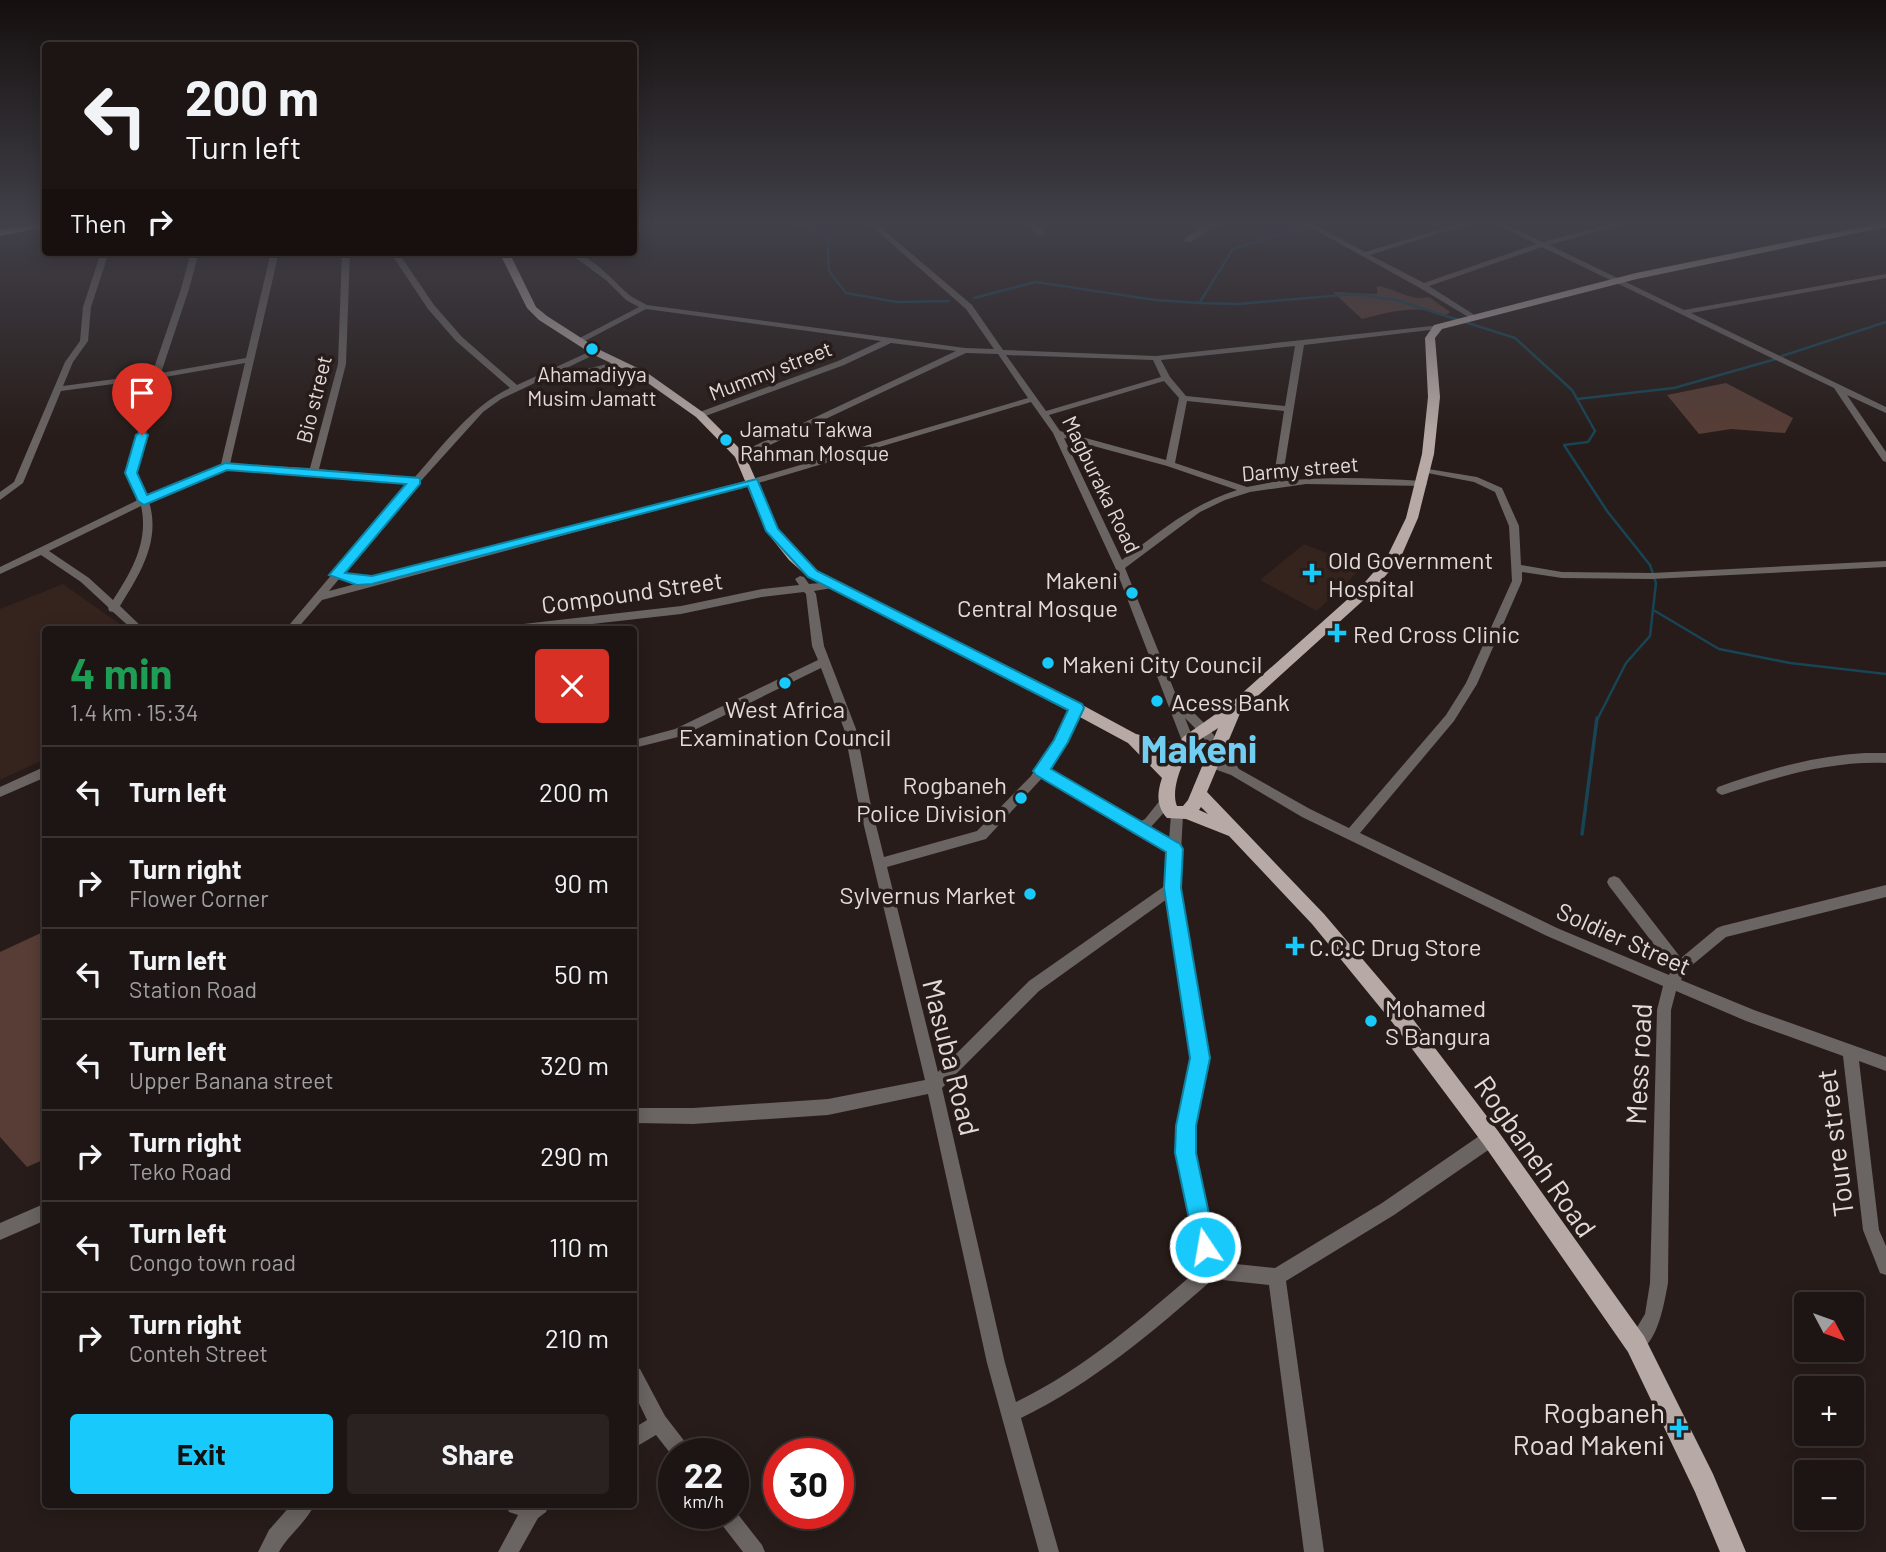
<!DOCTYPE html>
<meta charset="utf-8">
<style>
body{margin:0;font-family:Barlow,sans-serif;background:#2a2221;color:#f1f3f6;height:100vh;display:flex;flex-direction:column;font-size:26px;white-space:nowrap}
*{box-sizing:border-box;margin:0}
p{font-size:23px;color:#a09fa0}
.icon{flex:none;width:38px;height:38px;fill:none;stroke:currentColor;stroke-width:2;stroke-linecap:round;stroke-linejoin:round}
.map{position:relative;flex:1;overflow:hidden}
.sheet{position:absolute;left:42px;top:626px;width:595px;height:882px;display:flex;flex-direction:column;background:#1d1513;border-radius:7px;box-shadow:0 4px 18px #0003,0 0 0 2px #3b3433}
.sheet>*{flex:none}
.top-card{position:absolute;left:42px;top:42px;width:595px;height:214px;border-radius:7px;box-shadow:0 4px 18px #0003,0 0 0 2px #3b3433;background:#1d1513;color:#f1f3f6;overflow:hidden}
.needle{width:46px;rotate:131deg}
.fabs{position:absolute;left:1794px;top:1292px;display:grid;gap:14px}
.fabs a{display:grid;place-items:center;width:70px;height:70px;border-radius:7px;background:#1d1513;box-shadow:0 4px 18px #0003,0 0 0 2px #3b3433;font-size:35px}
.speed{position:absolute;left:658px;top:1438px;display:flex;gap:14px;font-size:35px;font-weight:700;text-align:center}
.speed>*{display:grid;place-content:center;width:91px;height:91px;border-radius:50%;background:#1d1513;box-shadow:0 4px 18px #0003,0 0 0 2px #3b3433;line-height:1}
.speed small{font-size:18px;font-weight:400}
.speed .limit{border:10px solid #d22;background:#fff;color:#111}
.pin{position:absolute;display:grid;place-items:center;width:60px;height:60px;color:#fff;margin:-72px -30px;border-radius:50% 50% 50% 0;rotate:-45deg;box-shadow:0 0 7px #0007}
.pin .icon{rotate:45deg}
.me{position:absolute;width:77px;margin:-38px;rotate:348deg;stroke-linejoin:round;filter:drop-shadow(0 0 5px #0008)}
.turn{display:flex;align-items:center;gap:24px;height:147px;padding:0 28px;font-size:32px}
.turn .icon{width:91px;height:91px;stroke-width:2.5}
.turn b{display:block;font-size:49px;line-height:60px}
.then{display:flex;align-items:center;height:66px;padding:0 28px;background:#0003;gap:14px;font-size:26px}
.round{display:grid;place-items:center;flex:none;width:74px;height:74px;border-radius:7px;background:#2a2221}
.summary{display:flex;align-items:center;justify-content:space-between;height:119px;padding:0 28px}
h1{font-size:42px;font-weight:700;line-height:52px;color:#1e9e55}
.action{display:flex;gap:14px;margin-top:auto;padding:14px 28px}
.action a{flex:1;height:80px;border-radius:7px;background:#17cafb;color:#111;font-size:28px;font-weight:700;line-height:80px;text-align:center}
.action a+a{background:#2a2221;color:#f1f3f6}
ul{padding:0;list-style:none}
li{display:flex;align-items:center;gap:21px;height:91px;padding:0 28px;border-top:2px solid #3b3433}
li div{flex:1}
li b{display:block;font-size:26px}
li em{font-style:normal}
.map>svg:first-child{display:block}
</style>
<div class="map">
<svg width="1886" height="1552" viewBox="0 0 1886 1552">
<rect width="100%" height="100%" fill="#271c19"/>
<!-- built -->
<g fill="#35231e">
<path d="M1304 544 1363 567 1317 611 1260 580Z"/>
<path d="M63 584 128 630H46L45 759 0 780V609Z"/>
</g>
<!-- green -->
<g fill="#573d35">
<path d="M1377 286C1395 288 1412 302 1429 297L1450 312 1445 316C1421 303 1387 312 1362 319L1333 292 1377 294Z"/>
<path d="M1726 383 1793 418 1785 433 1731 429 1699 434 1667 395Z"/>
<path d="M45 931V986L41 989 46 1002 45 1159 27 1167 0 1137V952Z"/>
</g>
<g fill="none" stroke-linecap="round" stroke-linejoin="round">
<!-- stream-far1 -->
<g stroke="#174555" stroke-width="2.5">
<path d="M795 222 827 235 829 271 846 293 897 302 949 301"/>
<path d="M1313 224 1321 222"/>
<path d="M974 298 1036 282 1155 300 1200 303 1238 304 1355 294 1396 300 1515 338 1572 390 1595 431 1588 442 1564 445 1607 511 1650 565 1656 583 1650 636 1626 663 1597 720"/>
<path d="M1200 302 1233 249 1308 226"/>
<path d="M1782 356 1886 322"/>
<path d="M1577 399 1674 388 1776 359"/>
<path d="M1655 611 1719 649 1790 663 1886 674"/>
</g>
<!-- stream -->
<path stroke="#174555" stroke-width="3.5" d="M1582 834 1597 718"/>
<!-- minor -->
<g fill="#6a6462" fill-rule="evenodd">
<path d="M867 222H874L972 305 1003 350 1156 356 1441 325 1442 327 1438 329 1304 345 1282 481C1329 476 1375 478 1422 481L1427 484 1425 486 1306 484 1250 492 1225 500 1200 512 1125 568 1176 695 1207 726 1239 769 1310 809 1349 828 1446 715 1466 683 1512 581 1509 526 1495 492 1474 482 1422 472V468L1477 477 1502 488 1519 526 1521 565 1562 572 1652 573 1886 561V567L1652 579 1562 578 1522 572V581L1477 684 1454 721 1360 833 1557 928 1669 975 1672 968 1609 886 1607 882 1609 878 1614 876 1619 878 1681 958 1717 928 1722 926 1886 885V897L1726 937 1685 971 1681 980 1754 1010 1886 1057V1071L1859 1061 1879 1230 1886 1246V1275L1880 1273 1863 1230 1843 1056 1746 1021 1676 991 1671 1010 1668 1283C1664 1304 1658 1344 1636 1353L1630 1350 1627 1344 1645 1314 1650 1283 1657 1010 1663 986 1547 936 1302 817 1231 775 1206 766 1204 763 1206 760 1210 758 1221 762 1199 732 1185 718 1194 741 1188 746 1182 741 1115 567 1053 433 1031 402 755 484 322 600 296 630H285L409 483 314 474 226 469 149 502C161 541 140 574 120 606L145 630H133L113 612 109 611 108 607 81 582 41 555 0 574V567L138 500 129 482 128 473 151 379 61 391 23 483 0 500V492L14 482 65 362 80 341 83 307 101 252H109L91 307 88 341 73 362 63 386 152 374 181 289 191 252H199L189 289 161 373 246 358 271 252H279L230 464 310 468 338 364 342 252H350L346 364 319 469 414 478C443 446 470 407 510 388L456 341 428 309 390 252H398L434 305 462 337 517 385 593 350 600 352 501 399 483 412 419 483 329 591 749 480 1028 398 998 354 966 353 740 459 737 458V454L956 351 891 343 844 365 700 418 696 415 697 413 838 361 881 341 646 309 581 343 574 341 639 307 626 300 607 281 568 252C591 252 615 284 632 297 637 300 642 302 647 305L965 348 994 349 966 309ZM1295 346 1285 406 1186 396 1170 377 1161 360ZM1006 355 1153 360 1161 377 1046 411ZM245 363 221 464 146 497 139 482 137 473 159 378ZM1164 381 1179 398 1166 460 1060 431 1049 415ZM1187 401 1284 411 1273 482 1247 487 1175 463ZM1064 438 1167 466 1237 490C1192 504 1159 532 1122 560ZM141 506C149 541 132 571 113 600L89 578 49 551Z"/>
<path d="M1027 222H1034L1044 232V236H1038Z"/>
<path d="M1208 222H1216L1218 224 1191 242H1185V238L1209 224Z"/>
<path d="M1301 222H1309L1365 252 1465 222H1475L1370 255 1424 283 1536 244 1493 222H1501L1543 242 1618 222H1630L1549 245 1684 310 1886 274V278L1691 313 1886 407V413L1847 395 1886 452V462L1883 461 1834 388 1542 247 1429 286 1473 314 1474 316 1470 318 1420 288Z"/>
<path d="M619 361H622V365L554 381 550 378Z"/>
<path d="M800 576 804 577 809 584 832 582 837 585 832 588 814 591 816 594 824 646 856 729 870 801 884 857 977 831 1031 776 1055 740 1072 704 1076 703 1082 707 1066 742 1049 769 1139 822 1145 819 1161 799H1169L1171 803 1169 807 1150 828 1169 840 1171 815 1173 811H1181L1183 815 1179 888 1207 1058 1194 1126 1193 1153 1217 1262 1275 1268 1382 1203 1485 1132 1491 1130 1497 1132 1499 1138 1497 1144 1394 1215 1286 1281 1324 1552H1304L1269 1285 1213 1279C1153 1332 1093 1383 1021 1418L1059 1552H1039L987 1363 928 1094 828 1115 693 1124 634 1123V1108H693L828 1099 925 1080 858 801 844 729 821 668 682 736 634 748V740L675 729 818 660 812 646 806 594 804 592 762 597 681 614 539 630H501L506 626 681 606 762 589 799 585 795 579ZM1043 777 1131 830 1132 833 1168 852 1166 885 1029 981 938 1072 887 867 986 839ZM1167 899 1193 1058 1178 1126 1177 1153 1201 1267C1143 1317 1086 1368 1016 1402L1005 1363 942 1088 1039 991Z"/>
<path d="M1865 753H1886V763C1828 761 1777 777 1722 795L1718 793 1716 790 1718 787C1766 770 1813 756 1865 753Z"/>
<path d="M46 766V777L0 797V787Z"/>
<path d="M46 1203V1220L0 1240V1223Z"/>
<path d="M634 1366 640 1369 665 1416 689 1447 691 1454H674V1458L656 1435 634 1448V1428L647 1420 634 1393Z"/>
<path d="M291 1505H314C306 1523 288 1535 279 1552H258L269 1530Z"/>
<path d="M506 1505H549L546 1512 538 1518 519 1552H498L518 1515 509 1512Z"/>
<path d="M733 1508 762 1545 765 1552H743L719 1521 716 1514H733Z"/>
</g>
<!-- major -->
<g fill="#b7aaa6" fill-rule="evenodd">
<path d="M43 222H46V227L0 236V230Z"/>
<path d="M1886 222V227L1637 279 1442 329 1435 338 1440 397 1434 454 1418 518 1400 559 1368 596 1241 711 1207 792 1324 914 1406 1010 1498 1131 1644 1336 1713 1474 1746 1552H1720L1695 1492 1628 1352 1484 1145 1392 1022 1312 924 1229 836 1186 819 1167 818C1156 806 1157 793 1162 778L1128 743 1039 695 808 577 789 560 766 531 735 457 696 417 638 376 592 354 539 320 527 308 499 252H509L536 307 547 316 600 350 646 372 704 413 744 453 778 530 818 571 1049 687 1136 734 1179 744 1183 737 1230 704 1358 590 1387 557 1406 518 1422 454 1428 397 1425 338 1434 325 1636 273ZM1218 728 1188 800 1183 806H1177C1170 790 1183 757 1195 744 1201 738 1211 733 1218 728ZM1153 750 1173 755 1168 764ZM1201 807 1208 814 1199 810Z"/>
</g>
</g>
<!-- sky -->
<linearGradient id="sky" x2="0" y2="1"><stop stop-color="#150f0e"/><stop offset="0.51" stop-color="#414049"/><stop offset="1" stop-color="#414049" stop-opacity="0"/></linearGradient>
<rect width="1886" height="439" fill="url(#sky)"/>
<!-- route -->
<path fill="#17cafb" stroke="#0f83a3" stroke-width="2" d="M142 431 148 435 137 473 147 495 225 463 420 478V484L345 573 372 576 757 479 778 529 817 571 1082 704 1084 708 1068 742 1051 769 1180 844 1183 849 1181 888 1210 1058 1196 1126V1153L1216 1247 1213 1255 1205 1258 1198 1255 1195 1247 1175 1153 1176 1126 1190 1058 1164 888 1166 852 1036 775 1033 771 1054 740 1068 710 808 577 766 531 748 486 372 584 357 585 329 575 406 484 227 470 144 505 138 501 125 473 136 435Z"/>
<!-- markers -->
<g fill="#17cafb" stroke="#271c19" stroke-width="2.5">
<circle cx="592" cy="349" r="7"/>
<circle cx="726" cy="440" r="7"/>
<path d="M1308.5 562.5h7v7h7v7h-7v7h-7v-7h-7v-7h7z"/>
<circle cx="1132" cy="593" r="7"/>
<path d="M1333.5 622.5h7v7h7v7h-7v7h-7v-7h-7v-7h7z"/>
<circle cx="1048" cy="663" r="7"/>
<circle cx="785" cy="683" r="7"/>
<circle cx="1157" cy="701" r="7"/>
<circle cx="1021" cy="798" r="7"/>
<circle cx="1030" cy="894" r="7"/>
<path d="M1291.5 935.5h7v7h7v7h-7v7h-7v-7h-7v-7h7z"/>
<circle cx="1371" cy="1021" r="7"/>
<path d="M1675.5 1417.5h7v7h7v7h-7v7h-7v-7h-7v-7h7z"/>
</g>
<g text-anchor="middle" dominant-baseline="central" stroke-width="7" stroke-linejoin="round" paint-order="stroke">
<!-- far-street labels -->
<g font-size="21" fill="#e3dbd9" stroke="#271c19">
<text transform="translate(770 370) rotate(-21)">Mummy street</text>
<text transform="translate(313 399) rotate(-76)">Bio street</text>
<text transform="translate(1300 468) rotate(-5)">Darmy street</text>
<text transform="translate(1102 484) rotate(64)">Magburaka Road</text>
</g>
<!-- far-poi labels -->
<g font-size="21" fill="#e3dbd9" stroke="#271c19">
<text x="592" y="373">Ahamadiyya<tspan x="592" dy="24">Musim Jamatt</tspan></text>
<text x="740" y="428" text-anchor="start">Jamatu Takwa<tspan x="740" dy="24">Rahman Mosque</tspan></text>
</g>
<!-- poi labels -->
<g font-size="24" fill="#e3dbd9" stroke="#271c19" text-anchor="start">
<text x="1328" y="559">Old Government<tspan x="1328" dy="28">Hospital</tspan></text>
<text x="1118" y="579" text-anchor="end">Makeni<tspan x="1118" dy="28">Central Mosque</tspan></text>
<text x="1353" y="633">Red Cross Clinic</text>
<text x="1062" y="663">Makeni City Council</text>
<text x="1171" y="701">Acess Bank</text>
<text x="785" y="708" text-anchor="middle">West Africa<tspan x="785" dy="28">Examination Council</tspan></text>
<text x="1007" y="784" text-anchor="end">Rogbaneh<tspan x="1007" dy="28">Police Division</tspan></text>
<text x="1016" y="894" text-anchor="end">Sylvernus Market</text>
<text x="1309" y="946">C.C.C Drug Store</text>
<text x="1385" y="1007">Mohamed<tspan x="1385" dy="28">S Bangura</tspan></text>
</g>
<!-- street labels -->
<g font-size="24" fill="#e3dbd9" stroke="#271c19">
<text transform="translate(632 592) rotate(-8)">Compound Street</text>
<text transform="translate(1624 938) rotate(24)">Soldier Street</text>
</g>
<!-- near-street labels -->
<g font-size="28" fill="#e3dbd9" stroke="#271c19">
<text transform="translate(952 1057) rotate(76)">Masuba Road</text>
<text transform="translate(1638 1064) rotate(-87)">Mess road</text>
<text transform="translate(1834 1143) rotate(-97)">Toure street</text>
<text transform="translate(1536 1156) rotate(55)">Rogbaneh Road</text>
</g>
<!-- near-poi labels -->
<g font-size="28" fill="#e3dbd9" stroke="#271c19" text-anchor="end">
<text x="1665" y="1412">Rogbaneh<tspan x="1665" dy="32">Road Makeni</tspan></text>
</g>
<!-- town labels -->
<g font-size="38" font-weight="bold" fill="#72cef0" stroke="#271c19">
<text x="1199" y="748">Makeni</text>
</g>
</g>
</svg>
<div class="fabs">
<a><svg class="needle" viewBox="-14 -14 28 28"><path d="M0-13l5 13h-10z" fill="#e53935"/><path d="M0 13l5-13h-10z" fill="#a09fa0"/></svg></a>
<a>+</a>
<a>−</a>
</div>
<div class="speed"><div>22<small>km/h</small></div><div class="limit">30</div></div>
<div class="pin" style="left:142px;top:435px;background:#d93025"><svg class="icon" aria-label="arrive" viewBox="0 0 24 24"><path d="M6 21V4h12l-3 4 3 4H6"/></svg></div>
<svg class="me" style="left:1205px;top:1247px" viewBox="-20 -20 40 40"><circle r="17" fill="#17cafb" stroke="#fff" stroke-width="3"/><path d="M0-11L8 9 0 5-8 9z" fill="#fff"/></svg>
<div class="top-card">
<div class="turn"><svg class="icon" aria-label="left" viewBox="0 0 24 24"><path d="M17 20v-9H6M10 6l-5 5 5 5"/></svg><div><b>200 m</b>Turn left</div></div>
<div class="then">Then<svg class="icon" aria-label="right" viewBox="0 0 24 24"><path d="M7 20v-9h11M14 6l5 5-5 5"/></svg></div>
</div>
<section class="sheet">
<div class="summary"><div><h1>4 min</h1><p>1.4 km · 15:34</p></div><a class="round" style="background:#d93025;color:#fff"><svg class="icon" aria-label="close" viewBox="0 0 24 24"><path d="M6 6l12 12M18 6L6 18"/></svg></a></div>
<ul>
<li><svg class="icon" aria-label="left" viewBox="0 0 24 24"><path d="M17 20v-9H6M10 6l-5 5 5 5"/></svg><div><b>Turn left</b></div><em>200 m</em></li>
<li><svg class="icon" aria-label="right" viewBox="0 0 24 24"><path d="M7 20v-9h11M14 6l5 5-5 5"/></svg><div><b>Turn right</b><p>Flower Corner</p></div><em>90 m</em></li>
<li><svg class="icon" aria-label="left" viewBox="0 0 24 24"><path d="M17 20v-9H6M10 6l-5 5 5 5"/></svg><div><b>Turn left</b><p>Station Road</p></div><em>50 m</em></li>
<li><svg class="icon" aria-label="left" viewBox="0 0 24 24"><path d="M17 20v-9H6M10 6l-5 5 5 5"/></svg><div><b>Turn left</b><p>Upper Banana street</p></div><em>320 m</em></li>
<li><svg class="icon" aria-label="right" viewBox="0 0 24 24"><path d="M7 20v-9h11M14 6l5 5-5 5"/></svg><div><b>Turn right</b><p>Teko Road</p></div><em>290 m</em></li>
<li><svg class="icon" aria-label="left" viewBox="0 0 24 24"><path d="M17 20v-9H6M10 6l-5 5 5 5"/></svg><div><b>Turn left</b><p>Congo town road</p></div><em>110 m</em></li>
<li><svg class="icon" aria-label="right" viewBox="0 0 24 24"><path d="M7 20v-9h11M14 6l5 5-5 5"/></svg><div><b>Turn right</b><p>Conteh Street</p></div><em>210 m</em></li>
</ul>
<div class="action"><a>Exit</a><a>Share</a></div>
</section>
</div>
